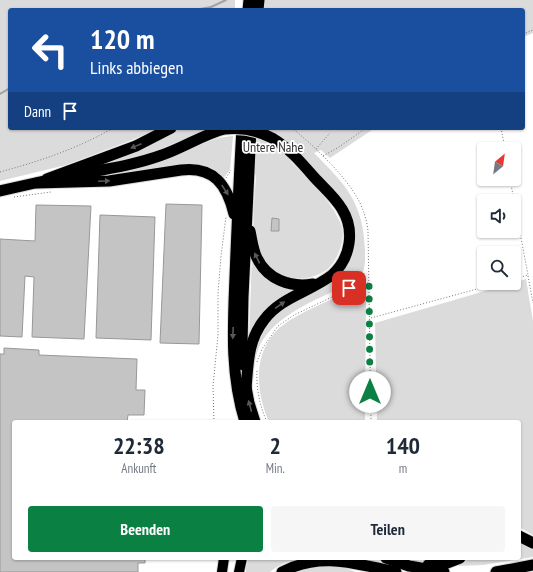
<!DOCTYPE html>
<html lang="de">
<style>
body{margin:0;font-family:"PT Sans Narrow",sans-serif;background:#f6f6f7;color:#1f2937;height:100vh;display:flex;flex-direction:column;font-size:15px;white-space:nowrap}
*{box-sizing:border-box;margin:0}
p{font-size:13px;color:#747a83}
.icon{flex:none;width:22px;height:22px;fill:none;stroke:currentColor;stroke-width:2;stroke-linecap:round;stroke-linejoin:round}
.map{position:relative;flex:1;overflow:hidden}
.sheet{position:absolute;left:12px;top:420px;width:509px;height:140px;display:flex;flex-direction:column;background:#fff;border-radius:4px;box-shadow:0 1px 3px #0004}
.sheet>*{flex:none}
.guide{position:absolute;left:8px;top:8px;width:517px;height:122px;border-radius:4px;box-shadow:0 1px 3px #0004;background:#1a4fa0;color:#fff;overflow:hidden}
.needle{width:26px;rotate:29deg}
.fabs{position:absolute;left:477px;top:142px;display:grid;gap:8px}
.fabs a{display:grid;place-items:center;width:44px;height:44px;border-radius:4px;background:#fff;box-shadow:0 1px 3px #0004;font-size:20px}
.pin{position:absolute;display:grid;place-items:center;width:34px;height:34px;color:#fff;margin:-17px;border-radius:8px;box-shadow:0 2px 6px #0006}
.me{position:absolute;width:44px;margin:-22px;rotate:0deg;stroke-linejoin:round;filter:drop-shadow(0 0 3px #0008)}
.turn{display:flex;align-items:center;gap:14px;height:84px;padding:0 16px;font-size:18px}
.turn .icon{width:52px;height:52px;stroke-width:2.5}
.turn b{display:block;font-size:28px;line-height:34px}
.then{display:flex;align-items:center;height:38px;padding:0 16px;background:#0003;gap:8px;font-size:15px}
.eta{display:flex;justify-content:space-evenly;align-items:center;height:68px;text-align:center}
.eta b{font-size:24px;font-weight:600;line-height:28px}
.button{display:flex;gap:8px;margin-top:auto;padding:8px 16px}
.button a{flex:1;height:46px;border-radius:4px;background:#0b8043;color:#fff;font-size:16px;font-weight:600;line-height:46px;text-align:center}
.button a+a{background:#f6f6f7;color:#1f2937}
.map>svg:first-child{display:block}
</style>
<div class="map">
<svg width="533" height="572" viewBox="0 0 533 572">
<rect width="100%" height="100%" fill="#fff"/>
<!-- green -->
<g fill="#dbdbdb">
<path d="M0 0H235V10H10V128H159L132 140 66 165 0 181Z"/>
<path d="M262 0H533V33L523 37V10H261Z"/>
<path d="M178 128H210L146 155 83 168 158 140Z"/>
<path d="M255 128H375L330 158 321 150 314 153C346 185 363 202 365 250 365 262 366 272 357 281 325 296 268 315 257 353 254 362 254 371 253 381L251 365 260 330 284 305 320 288 355 233 303 157 291 162C309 179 328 197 339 220 340 222 342 226 342 228 344 235 342 243 340 249 337 257 333 266 325 271 302 286 265 278 257 250 250 226 255 199 256 175L252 176Z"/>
<path d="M233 136 230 170 222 180 216 174H136L76 178C104 172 133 168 160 160 185 153 206 138 233 136Z"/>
<path d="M252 255 257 266 304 289 249 338Z"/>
<path d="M526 279 533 321V535L519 527V422H377L375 323Z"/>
<path d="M356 290 362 293 366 299 365 422H269C253 385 253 341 292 319 310 308 331 300 350 291Z"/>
<path d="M519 542 533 549V557L483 565 457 566 471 558H519Z"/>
<path d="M249 558H302C291 560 279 564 270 572H246V566Z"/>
<path d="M317 566 342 567 356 572H292L297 570Z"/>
</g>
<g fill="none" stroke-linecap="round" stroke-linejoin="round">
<!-- stream -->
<g stroke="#a2a2a2" stroke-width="2">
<path d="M195 10 211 7 226 0"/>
<path d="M0 94 10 88"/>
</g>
</g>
<!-- building -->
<g fill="#c4c4c4" stroke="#989898">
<path d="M166 204 202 205 199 344 160 343Z"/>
<path d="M36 205 91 206 84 339 32 337 34 277 25 276 22 337 0 336V239L35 241Z"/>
<path d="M100 215 155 217 151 340 96 338Z"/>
<path d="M272 218 279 219V231H271Z"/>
<path d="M4 348 39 350V355L137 359 136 390H145L144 415H128L127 422H14V558H145V563H138V572H0V354H4Z"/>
</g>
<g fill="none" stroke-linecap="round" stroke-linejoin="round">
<defs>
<g id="primary">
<path d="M222 572 224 558"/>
<path d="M239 572 242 558"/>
</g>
<g id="trunk">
<path d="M248 10 249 0"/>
<path d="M258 10 259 0"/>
<path d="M242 128C239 178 237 227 235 277 233 327 230 373 245 422"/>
<path d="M68 176C99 170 132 166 162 155 183 148 202 135 224 129"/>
<path d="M47 179 136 146 171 128"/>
<path d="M37 183 109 181 181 170C214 166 227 185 234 214"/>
<path d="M0 191 44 181"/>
<path d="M250 231C252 240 253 250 257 258 267 279 290 288 313 284"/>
<path d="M243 365 242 347 243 297 251 128"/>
<path d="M245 382 249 403 255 422"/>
<path d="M246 389C248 364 248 340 264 320 281 297 310 292 332 275 351 258 355 230 342 209 335 197 323 187 314 177 301 162 289 148 272 138"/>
<path d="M519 536 533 543"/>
<path d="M386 558 409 566 444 572"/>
<path d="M428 565 447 563 460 558"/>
<path d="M282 572C321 551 356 564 396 572"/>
<path d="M496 572 533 565"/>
</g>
</defs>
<!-- primary casing -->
<use href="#primary" stroke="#dbdbdb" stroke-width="12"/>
<!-- trunk casing -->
<use href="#trunk" stroke="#dbdbdb" stroke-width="13"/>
<!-- path -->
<g stroke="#767676" stroke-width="1" stroke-dasharray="1 2" stroke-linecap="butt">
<path d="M523 34 533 30"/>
<path d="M292 128C314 146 346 176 359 201 364 211 367 221 368 231L371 422"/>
<path d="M501 128 505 149"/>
<path d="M316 149 330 133"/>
<path d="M323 156 339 147 366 128"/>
<path d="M0 172C40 161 77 149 113 128"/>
<path d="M226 178 231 170"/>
<path d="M510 179 528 275 514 279"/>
<path d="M14 197 51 192"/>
<path d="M528 276 533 303"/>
<path d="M371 318 499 283"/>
<path d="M257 362 262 349 278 326 294 315 349 289 368 283"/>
<path d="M257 371C256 388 260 407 267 422"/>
<path d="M214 422 213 386 218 335V293L221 256 226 217"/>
</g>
<!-- primary -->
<use href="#primary" stroke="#000" stroke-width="10"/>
<!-- trunk -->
<use href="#trunk" stroke="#000" stroke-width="11"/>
<defs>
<path id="trunk-bridge" d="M224 129C241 127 257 130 272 138"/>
</defs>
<!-- trunk-bridge casing -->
<use href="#trunk-bridge" stroke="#dbdbdb" stroke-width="13" stroke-linecap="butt"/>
<!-- trunk-bridge -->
<use href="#trunk-bridge" stroke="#000" stroke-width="11"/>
</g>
<!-- one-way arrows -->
<defs><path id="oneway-solid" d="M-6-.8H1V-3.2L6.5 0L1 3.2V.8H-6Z"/></defs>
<g fill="#595959">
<use href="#oneway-solid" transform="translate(136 146) rotate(158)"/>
<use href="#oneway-solid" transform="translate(104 181) rotate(-2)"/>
<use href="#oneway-solid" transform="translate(225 190) rotate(57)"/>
<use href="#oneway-solid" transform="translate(257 258) rotate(-116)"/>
<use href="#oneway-solid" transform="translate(280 305) rotate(-35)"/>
<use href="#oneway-solid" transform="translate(233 333) rotate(92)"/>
<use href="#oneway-solid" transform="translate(250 406) rotate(-105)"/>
</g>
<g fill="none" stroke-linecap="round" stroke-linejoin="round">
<!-- route -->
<path stroke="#0b8043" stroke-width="7" stroke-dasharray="0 12.6" d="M349 288 369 282 370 392"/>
</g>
<g text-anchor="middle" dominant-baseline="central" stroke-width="3.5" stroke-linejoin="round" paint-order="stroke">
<!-- park labels -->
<g font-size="14" fill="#323232" stroke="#fff">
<text x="273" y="147">Untere Nahe</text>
</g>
</g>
</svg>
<div class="fabs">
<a><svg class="needle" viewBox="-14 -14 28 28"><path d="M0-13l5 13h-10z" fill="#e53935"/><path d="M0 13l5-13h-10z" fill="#747a83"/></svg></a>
<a><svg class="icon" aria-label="sound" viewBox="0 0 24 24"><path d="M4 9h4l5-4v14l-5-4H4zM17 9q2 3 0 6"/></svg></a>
<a><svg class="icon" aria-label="search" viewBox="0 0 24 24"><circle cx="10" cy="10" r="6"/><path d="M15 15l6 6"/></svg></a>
</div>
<div class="pin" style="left:349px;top:288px;background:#d93025"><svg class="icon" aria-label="arrive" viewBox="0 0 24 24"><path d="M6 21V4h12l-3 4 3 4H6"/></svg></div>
<svg class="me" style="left:370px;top:392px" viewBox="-20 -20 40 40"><circle r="19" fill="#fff"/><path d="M0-13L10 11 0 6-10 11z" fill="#0b8043"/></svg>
<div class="guide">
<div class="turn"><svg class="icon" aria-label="left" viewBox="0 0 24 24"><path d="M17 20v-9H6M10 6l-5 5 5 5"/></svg><div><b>120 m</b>Links abbiegen</div></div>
<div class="then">Dann<svg class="icon" aria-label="arrive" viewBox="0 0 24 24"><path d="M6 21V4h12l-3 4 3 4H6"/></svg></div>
</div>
<section class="sheet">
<div class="eta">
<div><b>22:38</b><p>Ankunft</p></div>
<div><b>2</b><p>Min.</p></div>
<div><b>140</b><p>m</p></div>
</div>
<div class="button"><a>Beenden</a><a>Teilen</a></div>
</section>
</div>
